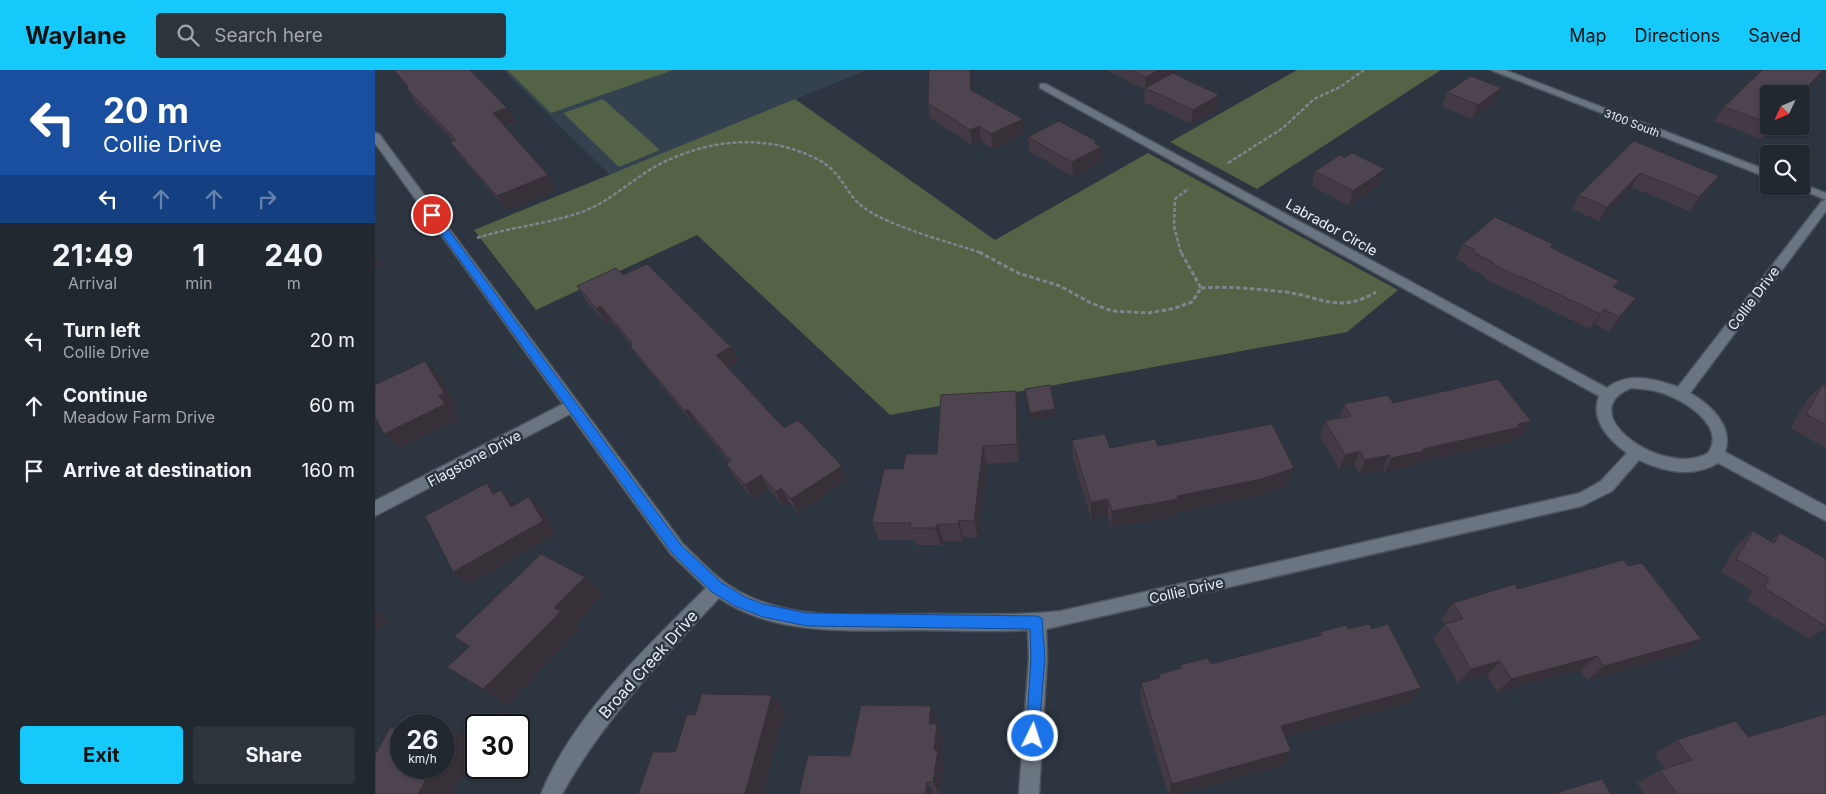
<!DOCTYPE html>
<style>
body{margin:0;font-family:Inter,sans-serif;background:#2d343c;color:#f1f3f6;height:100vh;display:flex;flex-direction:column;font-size:19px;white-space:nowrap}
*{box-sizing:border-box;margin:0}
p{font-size:16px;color:#a2a6ab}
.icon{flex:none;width:28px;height:28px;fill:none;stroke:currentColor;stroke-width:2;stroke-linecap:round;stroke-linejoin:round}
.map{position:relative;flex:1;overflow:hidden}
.side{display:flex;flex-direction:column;background:#212830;width:375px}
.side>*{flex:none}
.guide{background:#1a4fa0;color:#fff;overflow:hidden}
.needle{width:32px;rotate:226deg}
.controls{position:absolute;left:1385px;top:15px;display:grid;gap:10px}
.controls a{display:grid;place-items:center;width:50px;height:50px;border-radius:5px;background:#212830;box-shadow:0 1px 4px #0004,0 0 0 1px #3e444c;font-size:25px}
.speed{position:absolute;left:15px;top:644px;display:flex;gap:10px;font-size:25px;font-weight:700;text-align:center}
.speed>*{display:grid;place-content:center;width:65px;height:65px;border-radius:50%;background:#212830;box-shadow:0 1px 4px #0004,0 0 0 1px #3e444c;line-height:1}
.speed small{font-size:12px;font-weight:400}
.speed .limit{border:2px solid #111;border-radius:8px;background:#fff;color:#111}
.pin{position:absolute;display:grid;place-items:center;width:42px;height:42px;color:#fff;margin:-21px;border:2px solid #fff;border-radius:50%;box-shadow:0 1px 5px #0007}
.me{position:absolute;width:55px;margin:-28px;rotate:4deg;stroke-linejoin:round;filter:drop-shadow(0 0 4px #0008)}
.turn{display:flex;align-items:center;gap:18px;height:105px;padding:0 20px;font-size:22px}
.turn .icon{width:65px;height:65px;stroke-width:2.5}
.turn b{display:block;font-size:35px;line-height:42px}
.lanes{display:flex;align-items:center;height:48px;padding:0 20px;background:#0003;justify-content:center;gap:25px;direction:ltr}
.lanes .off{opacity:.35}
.eta{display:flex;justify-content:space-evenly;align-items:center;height:85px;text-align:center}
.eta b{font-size:30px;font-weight:700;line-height:35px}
.action{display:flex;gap:10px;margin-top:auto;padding:10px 20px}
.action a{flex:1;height:58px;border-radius:5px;background:#15cafb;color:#111;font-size:20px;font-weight:700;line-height:58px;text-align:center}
.action a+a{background:#2d343c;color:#f1f3f6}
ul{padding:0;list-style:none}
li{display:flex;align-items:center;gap:15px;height:65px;padding:0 20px}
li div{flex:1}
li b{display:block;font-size:19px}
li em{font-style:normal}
header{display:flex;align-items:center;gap:30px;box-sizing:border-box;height:70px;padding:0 25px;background:#15cafb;color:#111}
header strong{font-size:24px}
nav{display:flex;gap:28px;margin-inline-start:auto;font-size:18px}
.search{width:350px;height:45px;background:#2d343c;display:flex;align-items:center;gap:12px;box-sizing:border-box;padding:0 18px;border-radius:5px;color:#a2a6ab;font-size:19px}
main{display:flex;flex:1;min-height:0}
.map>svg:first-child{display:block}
</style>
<header>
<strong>Waylane</strong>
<div class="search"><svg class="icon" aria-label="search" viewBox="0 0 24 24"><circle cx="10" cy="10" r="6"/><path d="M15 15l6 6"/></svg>Search here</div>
<nav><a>Map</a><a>Directions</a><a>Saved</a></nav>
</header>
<main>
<section class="side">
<div class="guide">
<div class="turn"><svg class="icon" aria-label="left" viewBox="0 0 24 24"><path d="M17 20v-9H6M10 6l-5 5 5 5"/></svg><div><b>20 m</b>Collie Drive</div></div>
<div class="lanes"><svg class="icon" aria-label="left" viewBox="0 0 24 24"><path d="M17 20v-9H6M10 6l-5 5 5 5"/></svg><svg class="icon off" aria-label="ahead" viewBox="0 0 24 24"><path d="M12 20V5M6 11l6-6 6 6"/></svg><svg class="icon off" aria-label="ahead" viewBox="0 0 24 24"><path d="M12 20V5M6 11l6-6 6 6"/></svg><svg class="icon off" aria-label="right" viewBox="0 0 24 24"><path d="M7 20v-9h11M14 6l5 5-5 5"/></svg></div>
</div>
<div class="eta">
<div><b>21:49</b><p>Arrival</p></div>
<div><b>1</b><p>min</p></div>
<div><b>240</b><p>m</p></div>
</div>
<ul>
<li><svg class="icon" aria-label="left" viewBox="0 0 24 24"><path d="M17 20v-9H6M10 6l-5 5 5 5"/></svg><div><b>Turn left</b><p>Collie Drive</p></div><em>20 m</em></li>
<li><svg class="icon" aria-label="ahead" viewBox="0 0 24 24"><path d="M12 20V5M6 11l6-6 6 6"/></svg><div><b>Continue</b><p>Meadow Farm Drive</p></div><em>60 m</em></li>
<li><svg class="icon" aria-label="arrive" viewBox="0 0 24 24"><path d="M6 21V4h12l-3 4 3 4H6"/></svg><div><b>Arrive at destination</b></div><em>160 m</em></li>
</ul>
<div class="action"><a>Exit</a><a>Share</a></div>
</section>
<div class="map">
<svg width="1451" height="724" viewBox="0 0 1451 724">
<rect width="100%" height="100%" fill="#2c3540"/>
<!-- built -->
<path fill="#344250" d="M128 0H492L235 105Z"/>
<!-- green -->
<g fill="#546245">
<path d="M132 0H298L176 43Z"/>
<path d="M922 0H1066L882 119 795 72Z"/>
<path d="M228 29 285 80 244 97 188 43Z"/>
<path d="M420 29 620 170 773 83 1023 220 972 262 515 345 322 165 161 240 99 160Z"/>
</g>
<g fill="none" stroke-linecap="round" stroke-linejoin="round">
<defs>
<path id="minor" d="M665 14H671L1232 318C1253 301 1281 309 1303 317L1447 131 1451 130V141L1315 323C1335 334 1359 356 1350 382L1451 436V451L1343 393C1318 408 1289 402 1264 390L1237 421 1207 436 671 559 672 588 664 724H644L654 588 653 560C617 562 580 560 543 560 477 560 402 567 344 528 286 590 229 649 187 724H166C198 645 272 577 331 518L296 484 195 344 0 446V431L188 334 0 73V63L4 64 308 474C328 493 347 515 373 526 428 552 494 544 553 544 597 544 642 546 686 541L1205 423 1226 411 1252 383C1234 370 1215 350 1224 326L665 18ZM1256 318C1267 319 1277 319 1287 323 1309 330 1352 356 1333 383 1290 409 1195 343 1256 318Z"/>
<g id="secondary">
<path d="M1116 0H1130L1394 101V108Z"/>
<path d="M1427 114 1451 123V130L1418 116H1426Z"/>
</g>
</defs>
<!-- minor casing -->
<use href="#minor" stroke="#4c545d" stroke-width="3"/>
<!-- secondary casing -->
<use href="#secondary" stroke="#4c545d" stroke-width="3"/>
<!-- path-far1 -->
<g stroke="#7d858f" stroke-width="2.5" stroke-dasharray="4 2" stroke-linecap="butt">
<path d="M853 93 908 58 939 29 965 17 989 0"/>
<path d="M102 168C138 156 176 154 212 140 238 129 260 107 285 94 334 69 391 63 442 89 469 103 469 123 488 137 515 157 574 172 607 183"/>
<path d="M806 183 799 156 800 129 814 118"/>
</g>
<!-- path -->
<g stroke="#7d858f" stroke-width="3" stroke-dasharray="4.5 2.5" stroke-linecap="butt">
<path d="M604 182 643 203 685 216 716 233 737 241 773 243 797 239 817 232 826 218 806 182"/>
<path d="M826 218C855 216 882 219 911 222 947 227 964 244 1001 222"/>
</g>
<!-- minor -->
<use href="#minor" fill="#6a7581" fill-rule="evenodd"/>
<!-- secondary -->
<use href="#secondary" fill="#6a7581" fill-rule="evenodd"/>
</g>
<!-- wall -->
<g fill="#433a45">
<path d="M19 0H95L141 52 130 56 182 120 132 140 85 86 75 72 78 71 41 33 32 19 33 18Z"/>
<path d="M731 0H798V3L844 25 842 40 816 54 769 32 770 20Z"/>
<path d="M1126 18 1120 32 1097 49 1067 37 1072 22Z"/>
<path d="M598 20 649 63 618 79 606 71 597 75 555 48 553 33Z"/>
<path d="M1394 24V56H1399L1387 69 1339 51 1349 37Z"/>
<path d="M653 67 721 74 726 77V91L698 107 654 81Z"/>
<path d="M1259 71 1344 106 1335 119 1314 141 1257 117 1224 151 1197 139 1204 125Z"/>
<path d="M940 101 1005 114 974 136 937 116Z"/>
<path d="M1088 174 1176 178 1240 217 1261 228 1251 243 1234 262 1220 254 1215 259 1137 221 1136 222 1110 209 1111 207 1091 197 1092 194 1081 189Z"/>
<path d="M248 205 356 277 364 292 353 298 409 358 467 396 472 410 423 443 414 432 408 436 394 419 378 429 360 408 351 394 354 392 322 353 319 355 265 290 255 276 256 275 236 251 231 253 211 231 202 216Z"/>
<path d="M1448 314 1451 316V378L1415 358 1433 329Z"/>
<path d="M641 321 643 339 644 392 612 394 603 468 588 467V471H568L566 475H541L539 470H504L497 453 528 399 562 384Z"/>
<path d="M1018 333 1156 351 1147 366 1139 367 1136 372 1044 392 1042 395 1010 402 1008 399 984 404 979 395 964 399 945 366 950 351 964 348 969 334Z"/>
<path d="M697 370 735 378 783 376 913 415 883 426 801 443V446L736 457 733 445 716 449 698 388Z"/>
<path d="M1378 461 1395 471 1405 463 1451 489V558L1434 569 1372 531 1377 521 1346 502 1362 475Z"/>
<path d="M210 507 228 525 200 554 205 558 132 635 72 597 94 577 79 567Z"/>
<path d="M1143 519 1326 569 1307 584 1212 610 1205 600 1122 622 1112 605 1083 613 1058 569 1070 554 1067 548 1078 533Z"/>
<path d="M973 559H997L1046 618 1034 633 910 667 916 681 908 695 802 724H793L765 628 766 613 783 608 784 604 805 599V595L836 594 943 566 945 562Z"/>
<path d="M562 649 561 654 568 667 566 685 569 692 564 723 558 724H424L475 686Z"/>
<path d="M1373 667 1451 724H1269L1262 713 1285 700 1290 699 1279 684 1302 670Z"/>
</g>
<!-- shaded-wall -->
<g fill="#373038">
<path d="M595 0H596L597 3 598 34 596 20Z"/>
<path d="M784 0H798V6L770 18 771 7Z"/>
<path d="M1448 0H1451V1L1426 27V24Z"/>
<path d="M1126 18 1120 32 1097 49 1103 35Z"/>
<path d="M844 25 842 40 816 54 818 40Z"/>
<path d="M132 38 141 52 127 57 118 43Z"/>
<path d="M648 49 649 63 618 79 616 64Z"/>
<path d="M604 56 606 71 597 75 595 60Z"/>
<path d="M1396 56H1399L1387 69Z"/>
<path d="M721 71V79L726 77V91L698 107 697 92 719 73Z"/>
<path d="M1010 99 1005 114 974 136 978 121Z"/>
<path d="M1265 103 1257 117 1224 151 1232 137Z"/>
<path d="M173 105 182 120 132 140 122 126Z"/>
<path d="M1344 106 1335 119 1314 141 1324 127Z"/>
<path d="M0 183 7 195 0 198Z"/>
<path d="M1145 206 1137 221 1136 222 1144 207Z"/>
<path d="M1261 228 1251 243 1234 262 1244 247Z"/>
<path d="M226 236 236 251 231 253 221 238Z"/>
<path d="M1229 239 1220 254 1215 259 1225 244Z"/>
<path d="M356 277 364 292 349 300 341 285Z"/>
<path d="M50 291 64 306 83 337 78 340 84 349 25 378 9 364 64 326Z"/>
<path d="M641 321 643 339 644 392 642 374Z"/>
<path d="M313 339 322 353 319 355 310 341Z"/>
<path d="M680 339 681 346 656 350 655 343Z"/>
<path d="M1156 351 1147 366 1139 367 1136 372 1044 392 1042 395 1010 402 1016 388 1048 379Z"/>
<path d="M608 376 612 394 603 468 599 451Z"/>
<path d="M985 381 979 395 964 399 970 385Z"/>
<path d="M1014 385 1008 399 984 404 990 390Z"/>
<path d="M467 396 472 410 423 443 416 429Z"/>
<path d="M919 398 913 415 883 426 801 443V446L736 457 737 441Z"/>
<path d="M386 405 394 419 378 429 370 415Z"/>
<path d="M112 413 127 427 118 424Z"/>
<path d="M406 418 414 432 408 436 401 422Z"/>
<path d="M126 420 140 434 150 451 136 437Z"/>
<path d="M154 427 168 441 181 464 94 514 78 502Z"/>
<path d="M733 429V445L716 449V432Z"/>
<path d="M584 450 588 467V471L583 454Z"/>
<path d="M563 454 568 471 566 475 560 458Z"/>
<path d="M210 507 228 525 200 554 205 558 132 635 108 619 179 538Z"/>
<path d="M0 539 14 551 0 563Z"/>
<path d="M1326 569 1307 584 1212 610 1229 596Z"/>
<path d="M1222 586 1205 600 1122 622 1136 609Z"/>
<path d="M1125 591 1112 605 1083 613 1096 599Z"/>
<path d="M1046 618 1034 633 899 670 906 656Z"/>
<path d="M397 625 410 640 388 724H370Z"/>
<path d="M556 636 562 649 560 666 554 654Z"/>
<path d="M562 654 568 667 566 685 569 692 564 723 558 712 559 680Z"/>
<path d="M77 658 101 671V676L78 724H43L57 698H69V674Z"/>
<path d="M916 681 908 695 802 724H794L797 714Z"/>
<path d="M552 712 558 723V724H550Z"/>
</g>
<!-- building -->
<g fill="#4e4450" stroke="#373038">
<path d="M19 0H95L132 38 118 43 173 105 122 126 75 72 81 70 32 19 34 18Z"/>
<path d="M554 0H595L596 20 648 49 616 64 604 56 595 60 553 33Z"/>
<path d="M757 0H784L771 7Z"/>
<path d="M1387 0H1448L1426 24H1394V53L1349 37Z"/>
<path d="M798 3 844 25 818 40 770 18Z"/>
<path d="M1096 6 1126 18 1103 35 1072 22Z"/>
<path d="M684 51 721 71 719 73 726 77 697 92 653 67Z"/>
<path d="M1259 71 1344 106 1324 127 1265 103 1232 137 1204 125Z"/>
<path d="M977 83 1010 99 978 121 940 101 965 85 970 88Z"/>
<path d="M1120 147 1178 174 1175 177 1244 211 1238 217 1261 228 1244 247 1229 239 1225 244 1145 206 1144 207 1117 194 1119 193 1098 182 1100 180 1088 174Z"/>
<path d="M272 194 356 277 341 285 409 358 423 350 467 396 416 429 406 418 401 422 386 405 370 415 351 394 356 391 313 339 310 341 255 276 258 274 226 236 221 238 202 216 241 198 248 205Z"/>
<path d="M50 291 69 323 64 326 70 334 9 364 0 347V315Z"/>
<path d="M1123 309 1156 351 1143 354 1145 357 1048 379 1049 381 1016 388 1014 385 990 390 985 381 970 385 950 351 976 346 969 334 1013 325 1018 333Z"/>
<path d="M1448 314 1451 316V355L1431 344Z"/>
<path d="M675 315 680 339 655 343 650 319Z"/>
<path d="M641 321 642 374 608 376 599 451 584 450 583 454H563L560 458H535L536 453H497L509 399H528L531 384H562L566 325Z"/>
<path d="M897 354 919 398 887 409 802 426 803 429 737 441 733 429 716 432 697 370 730 364 735 378 780 369 783 376Z"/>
<path d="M112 413 118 424 126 420 136 437 154 427 168 451 78 502 50 446Z"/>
<path d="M1378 461 1399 473 1405 463 1451 489V556L1389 518 1394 508 1361 489Z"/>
<path d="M166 484 210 507 179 538 186 541 108 619 72 597 95 576 79 567Z"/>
<path d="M1248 490 1253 496 1267 493 1326 569 1229 596 1222 586 1136 609 1125 591 1096 599 1070 554 1088 549 1078 533 1140 514 1143 519Z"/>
<path d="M994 554 997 559 1013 554 1046 618 906 656 916 681 797 714 766 613 785 608 784 604 807 598 805 595 833 588 836 594 947 565 945 562 971 555 973 559Z"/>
<path d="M327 624 397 625 370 724H263L278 682H300L312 645H320Z"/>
<path d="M486 635 556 636 554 654H562L559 680H563L558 712H552L550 724H424L433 685 475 686Z"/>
<path d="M1451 644V724H1302L1285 700 1317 690 1302 670 1361 651 1373 667Z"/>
<path d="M15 658H26V698H57L43 724H0V685Z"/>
<path d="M69 658H77L69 674Z"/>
<path d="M1227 709 1236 724H1178Z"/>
</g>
<!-- route -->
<path fill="#1a73e8" stroke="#114b97" d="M54 143H61L306 475 347 513 370 527 388 534 432 543 662 546 667 548 670 588 663 671 658 673 653 671 651 666 656 588 655 559 432 556 388 547 360 536 337 522 297 483 54 147Z"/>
<g text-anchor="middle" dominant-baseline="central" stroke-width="5" stroke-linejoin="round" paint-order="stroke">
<!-- far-street labels -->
<g font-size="11" fill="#eaf1f8" stroke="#2c3540">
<text transform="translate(1257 53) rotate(21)">3100 South</text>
</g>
<!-- street labels -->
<g font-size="14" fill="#eaf1f8" stroke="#2c3540">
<text transform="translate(957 157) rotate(29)">Labrador Circle</text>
<text transform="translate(1378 228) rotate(-53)">Collie Drive</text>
<text transform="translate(99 388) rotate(-28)">Flagstone Drive</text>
<text transform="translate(811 520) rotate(-13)">Collie Drive</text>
</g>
<!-- near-street labels -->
<g font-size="16" fill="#eaf1f8" stroke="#2c3540">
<text transform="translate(273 594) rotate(-48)">Broad Creek Drive</text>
</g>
</g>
</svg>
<div class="controls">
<a><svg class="needle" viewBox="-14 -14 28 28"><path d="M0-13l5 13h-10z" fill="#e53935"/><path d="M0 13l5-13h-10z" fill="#a2a6ab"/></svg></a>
<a><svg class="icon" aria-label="search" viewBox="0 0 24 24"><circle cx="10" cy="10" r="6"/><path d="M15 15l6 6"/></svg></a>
</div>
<div class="speed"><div>26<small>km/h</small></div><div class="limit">30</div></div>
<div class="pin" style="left:57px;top:145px;background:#d93025"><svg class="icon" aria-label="arrive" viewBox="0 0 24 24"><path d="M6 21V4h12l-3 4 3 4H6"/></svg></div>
<svg class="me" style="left:658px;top:666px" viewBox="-20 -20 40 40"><circle r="17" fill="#1a73e8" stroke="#fff" stroke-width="3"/><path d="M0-11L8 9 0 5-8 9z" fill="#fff"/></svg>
</div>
</main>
